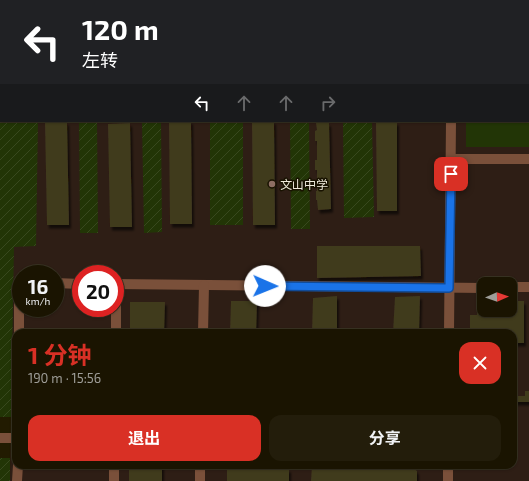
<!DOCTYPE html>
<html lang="zh">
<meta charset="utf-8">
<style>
body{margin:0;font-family:"Exo 2","Noto Sans SC",sans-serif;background:#231d0b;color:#f1f3f6;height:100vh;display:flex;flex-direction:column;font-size:15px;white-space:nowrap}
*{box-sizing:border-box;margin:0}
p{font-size:13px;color:#9f9e99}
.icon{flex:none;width:22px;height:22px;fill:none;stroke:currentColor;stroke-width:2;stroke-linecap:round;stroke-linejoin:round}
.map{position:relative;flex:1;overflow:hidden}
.drawer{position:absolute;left:12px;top:329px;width:505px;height:140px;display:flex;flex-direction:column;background:#1a1401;border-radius:12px;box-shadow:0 1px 3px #0004,0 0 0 1px #383323}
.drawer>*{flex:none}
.hud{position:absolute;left:0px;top:0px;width:529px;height:122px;box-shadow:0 1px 3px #0004,0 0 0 1px #383323;background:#202124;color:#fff;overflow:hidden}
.needle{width:26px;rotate:88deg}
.buttons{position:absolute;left:477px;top:277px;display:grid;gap:8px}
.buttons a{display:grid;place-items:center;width:40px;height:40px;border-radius:8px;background:#1a1401;box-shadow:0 1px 3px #0004,0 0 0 1px #383323;font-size:20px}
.speed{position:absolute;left:12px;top:265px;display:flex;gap:8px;font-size:20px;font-weight:700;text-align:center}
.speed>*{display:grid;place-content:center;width:52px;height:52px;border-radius:50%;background:#1a1401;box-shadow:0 1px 3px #0004,0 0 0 1px #383323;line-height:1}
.speed small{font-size:10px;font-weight:400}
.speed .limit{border:6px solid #d22;background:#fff;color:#111}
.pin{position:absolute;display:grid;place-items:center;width:34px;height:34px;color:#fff;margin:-17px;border-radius:8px;box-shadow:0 2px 6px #0006}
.me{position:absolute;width:44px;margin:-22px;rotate:91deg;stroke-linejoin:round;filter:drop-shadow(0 0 3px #0008)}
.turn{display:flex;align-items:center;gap:14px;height:84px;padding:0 16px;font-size:18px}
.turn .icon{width:52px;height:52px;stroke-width:2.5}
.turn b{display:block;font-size:28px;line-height:34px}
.lanes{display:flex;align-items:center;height:38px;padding:0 16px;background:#0003;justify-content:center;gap:20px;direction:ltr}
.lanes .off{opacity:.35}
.round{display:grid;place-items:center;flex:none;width:42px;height:42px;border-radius:12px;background:#231d0b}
.summary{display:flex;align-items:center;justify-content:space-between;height:68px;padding:0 16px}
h1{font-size:24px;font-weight:700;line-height:30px;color:#d93025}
.primary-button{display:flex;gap:8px;margin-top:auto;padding:8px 16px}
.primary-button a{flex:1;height:46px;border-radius:12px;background:#d93025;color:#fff;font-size:16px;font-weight:700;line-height:46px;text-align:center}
.primary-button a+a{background:#231d0b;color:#f1f3f6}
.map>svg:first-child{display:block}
</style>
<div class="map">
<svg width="529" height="481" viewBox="0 0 529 481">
<defs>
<pattern id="garden-furrows" width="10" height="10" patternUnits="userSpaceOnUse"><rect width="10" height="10" fill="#223506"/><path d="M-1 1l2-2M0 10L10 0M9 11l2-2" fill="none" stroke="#38491e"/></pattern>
<filter id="shadow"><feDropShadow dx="2" dy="3.5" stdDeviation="1" flood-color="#0009"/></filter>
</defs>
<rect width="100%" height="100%" fill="#221b01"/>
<!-- education -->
<path fill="#2e1e15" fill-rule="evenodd" d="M17 0H529V481H10L15 121H528V1ZM21 274H55V308H21ZM81 274H115V308H81ZM484 284H510V310H484ZM16 333H513V465H16Z"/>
<!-- garden -->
<g fill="url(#garden-furrows)">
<path d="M0 0H17L1 1V121H38L36 246 14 247 11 417H0Z"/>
<path d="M97 121 98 233H80L79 122Z"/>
<path d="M142 121H161L162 232 144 233Z"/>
<rect x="210" y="121" width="33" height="104"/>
<path d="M290 121H309L310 229H291Z"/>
<path d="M372 122 374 217 344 218 343 123Z"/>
<rect x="0" y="458" width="10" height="23"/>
</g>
<!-- pitch -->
<path fill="#223506" d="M466 0H529V147H466V121H528V1Z"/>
<!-- building -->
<g fill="#413a1f" filter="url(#shadow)">
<path d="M169 121H191L192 224H170Z"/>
<path d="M252 121H274L275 225H253Z"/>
<path d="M45 122H67L69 225H47Z"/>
<path d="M376 122H397V211H377Z"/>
<path d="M130 123 132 227H110L108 124Z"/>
<path d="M316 123H329L331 209 318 210 317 200H316V191H317V170H315V160H317V141H315V131L317 130Z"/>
<path d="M317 246H420L421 276 317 278Z"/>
<path d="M337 296V333H312L313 298Z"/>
<path d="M420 296 419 333H393L395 297Z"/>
<path d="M231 301H257L256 333H230Z"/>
<path d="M510 301H524V343H513V333H470V315H477V303L484 302V310H510Z"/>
<path d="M130 302H165L164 333H130Z"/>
<path d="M525 391H529V402H513V396H525Z"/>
<rect x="129" y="465" width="33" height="16"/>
<path d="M227 465H264V469H289V481H227Z"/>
<path d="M348 465H409L417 471V481H311L312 466 348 468Z"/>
</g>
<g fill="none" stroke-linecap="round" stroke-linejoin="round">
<!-- minor -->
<g stroke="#7a503a" stroke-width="10">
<path d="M418 0V1"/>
<path d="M42 1H98"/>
<path d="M452 1V0"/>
<path d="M451 159H529"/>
<path d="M55 283 81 284"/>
<path d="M115 284 484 288"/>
<path d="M510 287H529"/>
<path d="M19 333V283H21"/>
<path d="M116 333V284"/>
<path d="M203 333 204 285"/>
<path d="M449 333 451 121"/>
<path d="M0 438H16"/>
<path d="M17 481 18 465"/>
<path d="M114 481V465"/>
<path d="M200 481V465"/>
<path d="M448 481V465"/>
</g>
</g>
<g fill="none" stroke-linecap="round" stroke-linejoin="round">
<defs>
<path id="route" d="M265 286 449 288 451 174"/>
</defs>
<!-- route casing -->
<use href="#route" stroke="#114b97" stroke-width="10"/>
<!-- route -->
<use href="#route" stroke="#1a73e8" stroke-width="7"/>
</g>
<!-- markers -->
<circle fill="#8d6e63" stroke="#181200" stroke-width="1.5" cx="272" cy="184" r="4"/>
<g text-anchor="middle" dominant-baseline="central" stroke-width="3" stroke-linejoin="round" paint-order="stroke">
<!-- poi labels -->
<g font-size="12" fill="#f0ecdc" stroke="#181200" text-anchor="start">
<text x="280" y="184">文山中学</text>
</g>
</g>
</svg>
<div class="buttons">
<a><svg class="needle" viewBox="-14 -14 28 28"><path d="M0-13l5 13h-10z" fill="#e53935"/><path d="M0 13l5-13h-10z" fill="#9f9e99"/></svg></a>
</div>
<div class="speed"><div>16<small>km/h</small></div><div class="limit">20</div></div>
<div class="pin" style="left:451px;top:174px;background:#d93025"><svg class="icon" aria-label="arrive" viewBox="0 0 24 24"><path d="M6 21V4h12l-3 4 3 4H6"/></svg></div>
<svg class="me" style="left:265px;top:286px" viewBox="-20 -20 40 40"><circle r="19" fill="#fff"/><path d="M0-13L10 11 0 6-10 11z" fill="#1a73e8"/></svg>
<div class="hud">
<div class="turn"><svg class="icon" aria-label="left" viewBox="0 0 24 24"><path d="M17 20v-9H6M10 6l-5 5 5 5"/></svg><div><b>120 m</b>左转</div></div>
<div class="lanes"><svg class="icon" aria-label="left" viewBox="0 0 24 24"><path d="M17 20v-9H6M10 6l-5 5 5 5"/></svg><svg class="icon off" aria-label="ahead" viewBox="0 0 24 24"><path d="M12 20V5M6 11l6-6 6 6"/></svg><svg class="icon off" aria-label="ahead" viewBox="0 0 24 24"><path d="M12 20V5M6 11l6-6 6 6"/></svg><svg class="icon off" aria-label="right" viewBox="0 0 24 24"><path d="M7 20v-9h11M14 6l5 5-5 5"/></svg></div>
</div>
<section class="drawer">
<div class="summary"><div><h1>1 分钟</h1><p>190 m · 15:56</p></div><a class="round" style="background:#d93025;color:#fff"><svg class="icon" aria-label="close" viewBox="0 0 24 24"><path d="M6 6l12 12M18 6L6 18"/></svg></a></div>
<div class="primary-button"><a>退出</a><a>分享</a></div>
</section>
</div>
